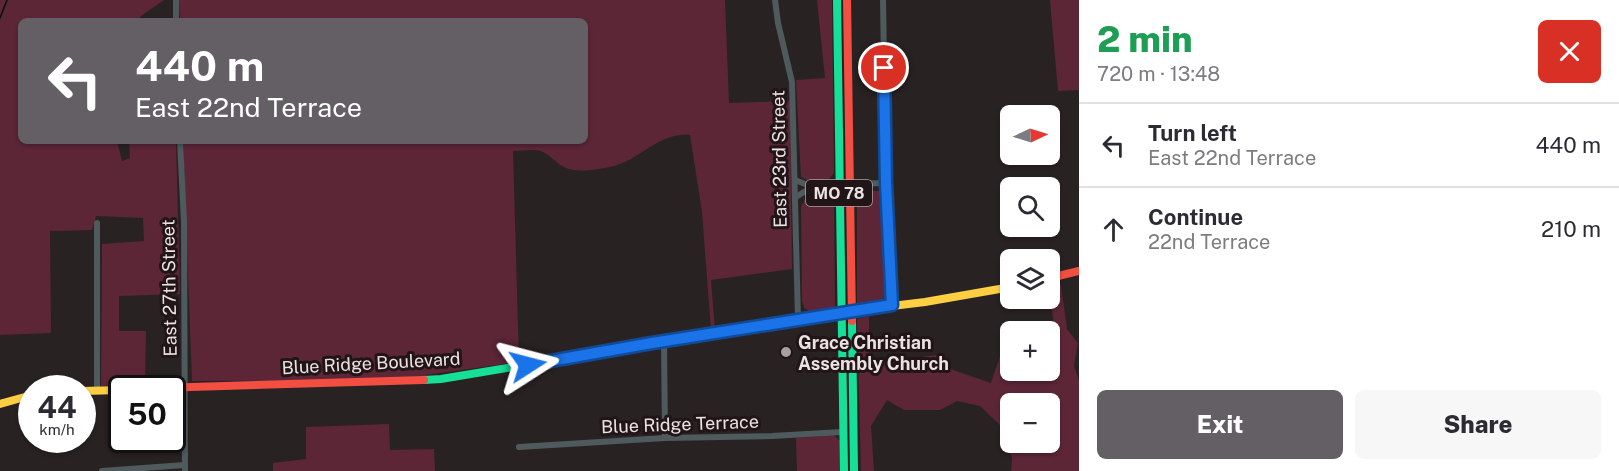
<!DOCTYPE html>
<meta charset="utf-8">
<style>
body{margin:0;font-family:"Public Sans",sans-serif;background:#f7f7f7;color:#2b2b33;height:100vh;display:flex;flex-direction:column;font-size:22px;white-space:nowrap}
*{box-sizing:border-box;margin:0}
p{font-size:20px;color:#7c7c81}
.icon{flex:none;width:33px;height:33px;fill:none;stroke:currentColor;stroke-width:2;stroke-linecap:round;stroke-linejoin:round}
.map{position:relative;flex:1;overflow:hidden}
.side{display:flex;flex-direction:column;background:#fff;width:540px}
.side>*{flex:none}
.guide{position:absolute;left:18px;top:18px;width:570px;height:126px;border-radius:9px;box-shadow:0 2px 4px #0004;background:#635f64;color:#fff;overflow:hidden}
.needle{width:39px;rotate:86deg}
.tools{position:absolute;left:1000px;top:105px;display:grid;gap:12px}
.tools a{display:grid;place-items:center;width:60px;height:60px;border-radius:9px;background:#fff;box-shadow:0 2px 4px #0004;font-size:30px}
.speed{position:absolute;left:18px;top:375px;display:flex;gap:12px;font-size:30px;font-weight:700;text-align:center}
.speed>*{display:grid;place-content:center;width:78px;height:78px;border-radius:50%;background:#fff;box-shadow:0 2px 4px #0004;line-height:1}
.speed small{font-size:15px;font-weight:400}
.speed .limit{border:3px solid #111;border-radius:9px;background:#fff;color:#111}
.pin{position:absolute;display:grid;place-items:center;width:51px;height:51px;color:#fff;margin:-26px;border:3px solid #fff;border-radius:50%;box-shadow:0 2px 6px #0007}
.me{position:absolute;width:66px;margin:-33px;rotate:81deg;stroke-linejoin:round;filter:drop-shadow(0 0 4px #0008)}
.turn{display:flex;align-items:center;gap:21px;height:126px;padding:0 18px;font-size:27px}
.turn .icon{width:78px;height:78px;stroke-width:2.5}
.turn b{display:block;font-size:42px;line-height:51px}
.round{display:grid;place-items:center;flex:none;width:63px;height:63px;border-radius:9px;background:#f7f7f7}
.overview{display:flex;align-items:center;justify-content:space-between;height:102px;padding:0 18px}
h1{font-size:36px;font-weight:800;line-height:45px;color:#1e9e55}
.button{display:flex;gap:12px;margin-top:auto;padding:12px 18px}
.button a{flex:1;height:69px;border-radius:9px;background:#635f64;color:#fff;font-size:24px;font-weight:800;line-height:69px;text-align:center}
.button a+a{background:#f7f7f7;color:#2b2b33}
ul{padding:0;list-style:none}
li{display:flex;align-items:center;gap:18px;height:84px;padding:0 18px;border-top:2px solid #e1e1e2}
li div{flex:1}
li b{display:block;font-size:22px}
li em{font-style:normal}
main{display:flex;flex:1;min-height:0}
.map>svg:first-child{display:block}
</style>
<main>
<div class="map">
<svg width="1079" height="471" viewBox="0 0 1079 471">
<rect width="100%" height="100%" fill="#292223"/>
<!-- green -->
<g fill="#5c2637" fill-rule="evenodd">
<path d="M0 0H164L141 16 138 21H21V141H117L122 161 130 158 129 141H176L180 294 119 296V331H146L145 382H122L117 386H101L102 244 144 241 143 218 96 216 92 230 50 231 51 333 0 335Z"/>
<path d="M179 0H725L729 103 790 101 792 269 711 280 715 330H711L702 212 690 135C656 132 640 163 605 168 593 170 576 173 564 167 556 163 549 154 541 151 533 149 521 151 513 151L519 362 426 375 425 380 192 381 183 141H585V21H180Z"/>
<path d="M817 0H832L834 173 829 179 807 180 801 177 796 80 825 78Z"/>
<path d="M1050 0H1079V90L1058 91Z"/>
<path d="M823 189 831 191 834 198 835 307 809 311 804 308 802 300 801 207 804 201Z"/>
<path d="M867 191H880L882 195 886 295 882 300 857 304V198L860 193Z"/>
<path d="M1061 285 1067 329 1078 343 1074 366 1079 380V471H1011L1012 458 1002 427 980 406 957 401 940 410H904L887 400 871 426 874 471H861L857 319 869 316V364L936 355 953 370 991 383 1005 341 1011 340V370H1050L1049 331 1055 330 1050 299V287ZM1011 404H1050V442H1011Z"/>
<path d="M389 424 390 450 434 449 435 471H273V463L306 459V427Z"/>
<path d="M834 435 840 441 841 471H797L796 438Z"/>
</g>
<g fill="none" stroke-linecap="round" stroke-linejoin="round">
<!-- stream -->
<path stroke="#050f11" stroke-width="1.5" d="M0 18 7 0"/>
<!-- street -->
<g stroke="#4e5a5c" stroke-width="6">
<path d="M176 0V21"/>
<path d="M775 0 778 23 792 82 798 320"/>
<path d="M883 0 886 183 892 305"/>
<path d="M180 141 184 222 185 471"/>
<path d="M795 180 805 184 815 185"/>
<path d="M849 184 886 183"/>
<path d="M796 197 815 185H839"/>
<path d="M97 223V390"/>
<path d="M664 341 665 438"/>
<path d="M519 447 665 438 772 436 842 432"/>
<path d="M102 471 185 465"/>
</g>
<!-- fast -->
<g stroke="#16e098" stroke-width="8">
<path d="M837 0 844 471"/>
<path d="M852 321 854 471"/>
<path d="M424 380 441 379 827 315"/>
</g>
<!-- slow -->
<g stroke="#ffcf43" stroke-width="8">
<path d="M867 309 925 302 1011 287"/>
<path d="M82 391 122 390"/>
<path d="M0 404 32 395"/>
</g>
<!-- jam -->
<g stroke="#f24e42" stroke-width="8">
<path d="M847 0 852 321"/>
<path d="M1050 278 1079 271"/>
<path d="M158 388 424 380"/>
</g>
<!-- jam-bridge -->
<path stroke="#f24e42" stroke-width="8" d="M827 315 867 309"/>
</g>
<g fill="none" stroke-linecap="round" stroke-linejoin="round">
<defs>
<path id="route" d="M528 365 652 343 892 305 886 183 884 68"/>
</defs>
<!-- route casing -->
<use href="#route" stroke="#114b97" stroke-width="15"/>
<!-- route -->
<use href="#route" stroke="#1a73e8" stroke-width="10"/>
</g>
<!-- markers -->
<circle fill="#a79fa0" stroke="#221518" stroke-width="2" cx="786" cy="352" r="6"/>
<g text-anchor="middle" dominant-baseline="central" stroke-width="6" stroke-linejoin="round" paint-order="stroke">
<!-- shield labels -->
<rect fill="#221518" stroke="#afa4a7" stroke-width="1.5" x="806" y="180" width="66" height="26" rx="4.5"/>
<g font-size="16" font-weight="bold" fill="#ebe2e4">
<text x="839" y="193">MO 78</text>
</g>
<!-- street labels -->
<g font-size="18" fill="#ebe2e4" stroke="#221518">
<text transform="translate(779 159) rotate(-91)">East 23rd Street</text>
<text transform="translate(169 288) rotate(-91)">East 27th Street</text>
<text transform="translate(371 363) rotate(-3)">Blue Ridge Boulevard</text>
<text transform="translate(680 424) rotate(-2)">Blue Ridge Terrace</text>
</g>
<!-- poi labels -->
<g font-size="18" font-weight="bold" fill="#ebe2e4" stroke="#221518" text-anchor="start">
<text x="798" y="342">Grace Christian<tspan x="798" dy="21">Assembly Church</tspan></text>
</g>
</g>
</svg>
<div class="tools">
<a><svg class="needle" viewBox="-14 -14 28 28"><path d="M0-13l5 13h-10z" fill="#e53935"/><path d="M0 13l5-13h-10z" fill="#7c7c81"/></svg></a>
<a><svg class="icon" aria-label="search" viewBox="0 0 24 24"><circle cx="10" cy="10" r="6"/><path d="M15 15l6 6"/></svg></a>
<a><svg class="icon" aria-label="layers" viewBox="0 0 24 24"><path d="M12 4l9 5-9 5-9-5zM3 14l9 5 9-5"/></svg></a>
<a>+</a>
<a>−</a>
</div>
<div class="speed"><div>44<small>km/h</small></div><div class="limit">50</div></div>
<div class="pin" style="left:884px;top:68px;background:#d93025"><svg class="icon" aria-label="arrive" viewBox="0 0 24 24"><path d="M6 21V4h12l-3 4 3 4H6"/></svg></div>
<svg class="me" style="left:528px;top:365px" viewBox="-20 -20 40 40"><path d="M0-17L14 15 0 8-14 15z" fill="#1a73e8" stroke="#fff" stroke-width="4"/></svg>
<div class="guide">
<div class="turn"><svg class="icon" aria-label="left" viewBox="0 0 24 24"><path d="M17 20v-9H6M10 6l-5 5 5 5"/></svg><div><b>440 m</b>East 22nd Terrace</div></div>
</div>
</div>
<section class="side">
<div class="overview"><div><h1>2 min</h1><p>720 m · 13:48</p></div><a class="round" style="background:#d93025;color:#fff"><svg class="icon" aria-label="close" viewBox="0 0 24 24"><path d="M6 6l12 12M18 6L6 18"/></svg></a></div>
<ul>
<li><svg class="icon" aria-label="left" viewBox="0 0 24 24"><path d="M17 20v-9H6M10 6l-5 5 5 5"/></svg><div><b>Turn left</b><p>East 22nd Terrace</p></div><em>440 m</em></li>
<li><svg class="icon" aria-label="ahead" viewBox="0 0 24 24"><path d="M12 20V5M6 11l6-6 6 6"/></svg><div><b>Continue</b><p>22nd Terrace</p></div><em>210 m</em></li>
</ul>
<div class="button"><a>Exit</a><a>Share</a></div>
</section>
</main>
